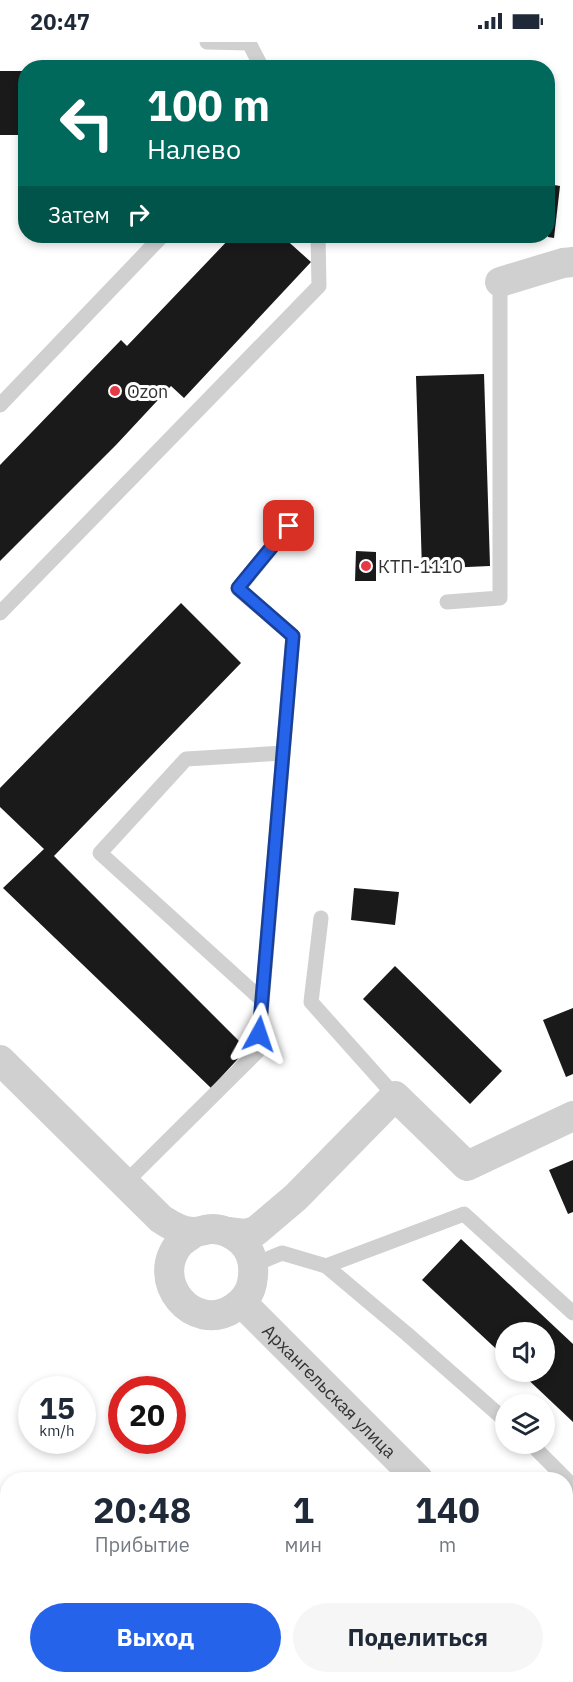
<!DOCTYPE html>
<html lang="ru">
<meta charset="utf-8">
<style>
body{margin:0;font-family:"IBM Plex Sans",sans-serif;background:#f6f6f7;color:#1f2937;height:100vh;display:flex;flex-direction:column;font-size:22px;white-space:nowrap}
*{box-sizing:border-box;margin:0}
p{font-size:20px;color:#747a83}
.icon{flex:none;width:33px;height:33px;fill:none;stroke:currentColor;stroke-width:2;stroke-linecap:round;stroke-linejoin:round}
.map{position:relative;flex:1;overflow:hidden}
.drawer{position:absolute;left:0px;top:1430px;width:573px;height:212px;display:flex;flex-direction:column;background:#fff;border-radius:24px 24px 0 0;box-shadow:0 3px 9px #0003}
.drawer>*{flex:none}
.guide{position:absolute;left:18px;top:18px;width:537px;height:183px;border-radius:24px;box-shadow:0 3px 9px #0003;background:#00695c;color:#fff;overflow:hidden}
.buttons{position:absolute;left:495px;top:1280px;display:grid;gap:12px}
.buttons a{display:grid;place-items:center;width:60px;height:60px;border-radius:50%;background:#fff;box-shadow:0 3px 9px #0003;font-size:30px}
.speed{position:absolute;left:18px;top:1334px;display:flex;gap:12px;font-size:30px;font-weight:700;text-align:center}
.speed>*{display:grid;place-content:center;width:78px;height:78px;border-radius:50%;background:#fff;box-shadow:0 3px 9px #0003;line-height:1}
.speed small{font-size:15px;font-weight:400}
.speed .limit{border:9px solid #d22;background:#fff;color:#111}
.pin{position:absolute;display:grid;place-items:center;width:51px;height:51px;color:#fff;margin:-26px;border-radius:12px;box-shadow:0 3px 9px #0006}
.me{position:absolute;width:66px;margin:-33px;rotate:5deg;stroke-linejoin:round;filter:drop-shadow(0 0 4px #0008)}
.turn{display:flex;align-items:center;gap:21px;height:126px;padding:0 30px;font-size:27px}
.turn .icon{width:78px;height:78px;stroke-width:2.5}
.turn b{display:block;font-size:42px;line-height:51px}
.then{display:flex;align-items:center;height:57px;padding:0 30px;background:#0003;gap:12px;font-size:22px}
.eta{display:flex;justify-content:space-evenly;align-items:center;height:102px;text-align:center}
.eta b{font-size:36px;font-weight:800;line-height:42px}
.cta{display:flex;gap:12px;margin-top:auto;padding:12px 30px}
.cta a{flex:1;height:69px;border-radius:36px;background:#2563eb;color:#fff;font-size:24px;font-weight:800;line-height:69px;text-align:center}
.cta a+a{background:#f6f6f7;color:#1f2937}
.status{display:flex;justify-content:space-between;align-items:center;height:42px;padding:0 30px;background:#fff;direction:ltr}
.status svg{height:16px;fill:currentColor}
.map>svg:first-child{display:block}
</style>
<div class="status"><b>20:47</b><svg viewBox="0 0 49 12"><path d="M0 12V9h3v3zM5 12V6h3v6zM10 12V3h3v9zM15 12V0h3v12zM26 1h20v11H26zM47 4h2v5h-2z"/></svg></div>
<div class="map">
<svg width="573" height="1640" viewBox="0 0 573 1640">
<rect width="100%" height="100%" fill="#fff"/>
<!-- building -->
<g fill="#1a1a1a">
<rect x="0" y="29" width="26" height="64"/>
<path d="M548 142 560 144 554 196 548 195Z"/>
<path d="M232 194H282L311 220 184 356 171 344 116 403 0 519V423L121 298 127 304Z"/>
<path d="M484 332 490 524 422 527 416 334Z"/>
<path d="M356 509 376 510V539H355Z"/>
<path d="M181 561 241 621 54 814 247 1007 211 1046 3 846 44 807 0 765V746Z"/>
<path d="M354 846 399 850 395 883 351 878Z"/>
<path d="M395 924 502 1029 470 1062 363 957Z"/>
<path d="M573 966V1032L566 1035 543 978Z"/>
<path d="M573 1118V1170L568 1172 549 1128Z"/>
<path d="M461 1197 573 1302V1380L519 1329H544V1290H506V1316L422 1238Z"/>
</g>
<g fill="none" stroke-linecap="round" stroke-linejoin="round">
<!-- service -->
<g stroke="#d0d0d0" stroke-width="15">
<path d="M207 0 249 1 262 26"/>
<path d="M0 363 162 194"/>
<path d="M447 560 500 556V240"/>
<path d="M0 571 319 244 318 194"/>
<path d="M321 876 311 960 395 1054"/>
<path d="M262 958 100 811 186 717 283 711"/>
<path d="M124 1142 258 1009 293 594 238 547 302 468"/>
<path d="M253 1223 282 1211 326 1224 407 1292 506 1379"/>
<path d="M326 1224 464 1172 573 1271"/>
<path d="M530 1401 573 1444"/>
</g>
<!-- minor -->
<g stroke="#d0d0d0" stroke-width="30">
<path d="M500 240 563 221 573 220"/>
<path d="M0 1018 161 1177C171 1183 181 1190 194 1190 200 1190 206 1187 212 1187 223 1187 233 1192 241 1199 253 1210 255 1226 252 1241 250 1252 243 1260 234 1266 193 1293 148 1238 180 1201 184 1197 190 1194 195 1190"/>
<path d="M228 1190 244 1192 256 1189 296 1155 395 1054 467 1124 573 1074"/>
<path id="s1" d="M242 1261 418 1437"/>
<path d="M566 1584 573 1591"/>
</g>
</g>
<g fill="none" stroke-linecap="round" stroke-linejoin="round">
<defs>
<path id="route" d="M259 992 293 594 238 546 289 484"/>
</defs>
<!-- route casing -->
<use href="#route" stroke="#184099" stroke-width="15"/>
<!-- route -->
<use href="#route" stroke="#2563eb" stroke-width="10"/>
</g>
<!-- markers -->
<g fill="#e63946" stroke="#fff" stroke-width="2">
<circle cx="115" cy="349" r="6"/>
<circle cx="366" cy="524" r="6"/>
</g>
<g text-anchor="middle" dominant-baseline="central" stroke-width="6" stroke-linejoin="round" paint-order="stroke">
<!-- poi labels -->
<g font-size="18" fill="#333" stroke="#fff" text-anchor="start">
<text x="127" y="349">Ozon</text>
<text x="378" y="524">КТП-1110</text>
</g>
<!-- street labels -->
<g font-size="18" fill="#333" stroke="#fff">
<text stroke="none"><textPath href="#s1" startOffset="124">Архангельская улица</textPath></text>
</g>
</g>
</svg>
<div class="buttons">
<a><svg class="icon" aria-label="sound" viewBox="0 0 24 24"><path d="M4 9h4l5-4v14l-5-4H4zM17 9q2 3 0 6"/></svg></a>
<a><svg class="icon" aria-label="layers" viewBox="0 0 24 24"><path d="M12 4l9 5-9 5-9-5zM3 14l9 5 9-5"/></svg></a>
</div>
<div class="speed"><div>15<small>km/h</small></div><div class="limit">20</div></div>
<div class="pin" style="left:289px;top:484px;background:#d93025"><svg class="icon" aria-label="arrive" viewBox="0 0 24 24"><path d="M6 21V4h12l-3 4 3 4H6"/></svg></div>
<svg class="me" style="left:259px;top:992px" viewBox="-20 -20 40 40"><path d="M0-17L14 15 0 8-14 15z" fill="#2563eb" stroke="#fff" stroke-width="4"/></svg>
<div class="guide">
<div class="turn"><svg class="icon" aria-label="left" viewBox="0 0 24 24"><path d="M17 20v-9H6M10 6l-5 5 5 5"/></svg><div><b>100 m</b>Налево</div></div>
<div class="then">Затем<svg class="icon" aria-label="right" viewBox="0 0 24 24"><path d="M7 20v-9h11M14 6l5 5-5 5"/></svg></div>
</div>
<section class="drawer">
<div class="eta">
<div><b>20:48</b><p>Прибытие</p></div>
<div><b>1</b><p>мин</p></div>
<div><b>140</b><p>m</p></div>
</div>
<div class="cta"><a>Выход</a><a>Поделиться</a></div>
</section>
</div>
